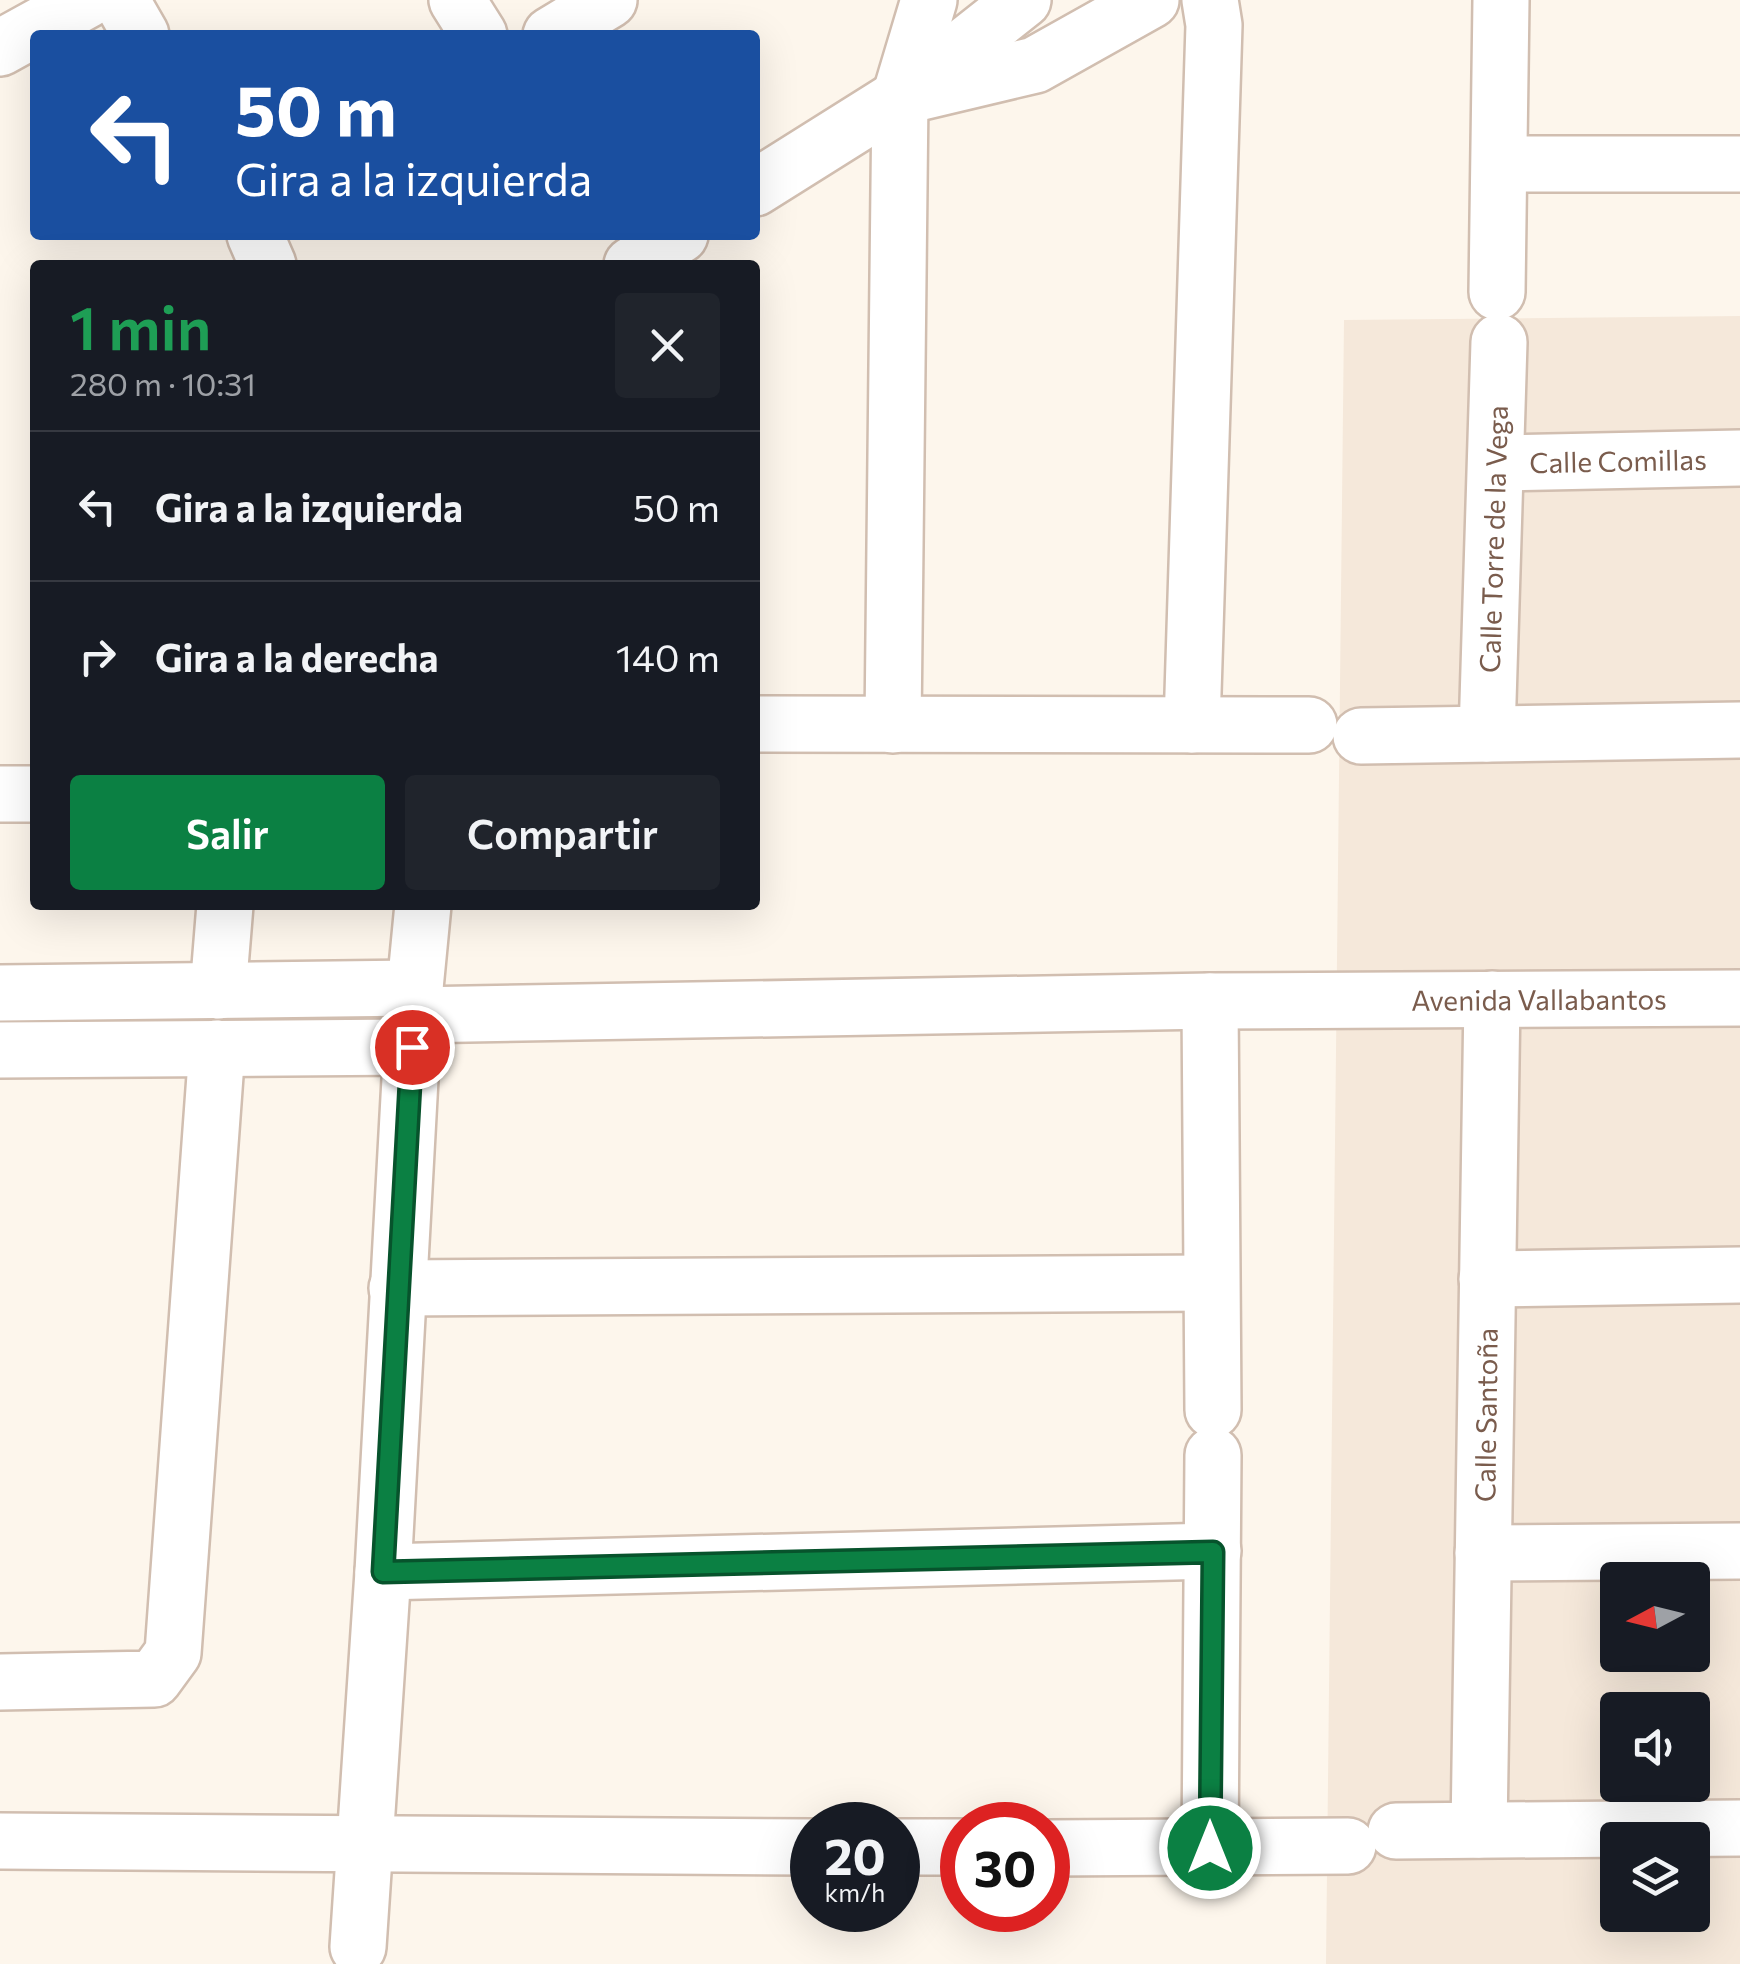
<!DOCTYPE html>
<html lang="es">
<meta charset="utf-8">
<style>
body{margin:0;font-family:Commissioner,sans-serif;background:#20242c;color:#f1f3f6;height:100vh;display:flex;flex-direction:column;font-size:38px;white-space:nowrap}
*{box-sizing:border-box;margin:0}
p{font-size:32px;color:#9ea1a6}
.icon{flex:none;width:55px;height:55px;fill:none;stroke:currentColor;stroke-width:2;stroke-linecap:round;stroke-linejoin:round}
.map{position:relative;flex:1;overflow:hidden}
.sheet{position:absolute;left:30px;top:260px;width:730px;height:650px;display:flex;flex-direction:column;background:#171b24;border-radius:10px;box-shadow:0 10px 40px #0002}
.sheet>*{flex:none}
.banner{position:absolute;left:30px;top:30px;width:730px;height:210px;border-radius:10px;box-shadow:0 10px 40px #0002;background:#1a4fa0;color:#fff;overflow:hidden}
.needle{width:65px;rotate:263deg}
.controls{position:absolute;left:1600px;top:1562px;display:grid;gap:20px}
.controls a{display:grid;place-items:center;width:110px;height:110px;border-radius:10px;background:#171b24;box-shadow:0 10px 40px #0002;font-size:50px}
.speed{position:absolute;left:790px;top:1802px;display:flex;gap:20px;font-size:50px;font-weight:700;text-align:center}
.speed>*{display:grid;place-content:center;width:130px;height:130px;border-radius:50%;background:#171b24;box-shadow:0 10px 40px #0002;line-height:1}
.speed small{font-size:25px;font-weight:400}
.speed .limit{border:15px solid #d22;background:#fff;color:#111}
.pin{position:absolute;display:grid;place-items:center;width:85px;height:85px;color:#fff;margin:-42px;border:5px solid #fff;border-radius:50%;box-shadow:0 2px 10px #0007}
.me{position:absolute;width:110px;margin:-55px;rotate:0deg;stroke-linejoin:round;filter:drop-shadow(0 0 8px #0008)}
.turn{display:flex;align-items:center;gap:35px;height:210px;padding:0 40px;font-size:45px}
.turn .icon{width:130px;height:130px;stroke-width:2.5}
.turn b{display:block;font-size:70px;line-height:85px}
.round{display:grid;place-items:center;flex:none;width:105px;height:105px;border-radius:10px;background:#20242c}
.summary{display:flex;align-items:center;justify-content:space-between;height:170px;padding:0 40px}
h1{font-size:60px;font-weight:600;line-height:75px;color:#1e9e55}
.cta{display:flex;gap:20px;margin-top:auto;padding:20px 40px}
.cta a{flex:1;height:115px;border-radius:10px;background:#0b8043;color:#fff;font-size:40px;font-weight:600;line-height:115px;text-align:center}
.cta a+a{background:#20242c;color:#f1f3f6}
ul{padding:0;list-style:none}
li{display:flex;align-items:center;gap:30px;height:150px;padding:0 40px;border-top:2px solid #363941}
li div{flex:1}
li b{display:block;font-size:38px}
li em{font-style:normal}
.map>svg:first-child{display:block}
</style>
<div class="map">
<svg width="1740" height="1964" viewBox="0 0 1740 1964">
<rect width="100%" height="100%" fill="#fdf6ec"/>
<!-- residential -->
<path fill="#f5e8da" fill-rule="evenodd" d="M1740 316V1964H1326L1344 320ZM1618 1580H1692V1655H1618ZM1618 1710H1692V1785H1618ZM1618 1840H1692V1915H1618Z"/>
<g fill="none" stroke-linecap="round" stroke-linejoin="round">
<defs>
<g id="minor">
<path d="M121 0 141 35"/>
<path d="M457 0 479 35"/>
<path d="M551 35 609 0"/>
<path d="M0 48 87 0"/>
<path d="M913 94 1035 65 1151 0"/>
<path d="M1500 164H1740"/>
<path d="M755 188 900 97 1023 0"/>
<path d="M255 235 268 265"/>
<path d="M632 265 680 235"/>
<path d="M1497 292 1501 0"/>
<path id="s1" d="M1496 463 1740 458"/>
<path d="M755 724 1309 725"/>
<path d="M893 725 900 97 929 0"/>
<path d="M1192 725 1214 25 1210 0"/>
<path id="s2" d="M1487 734 1499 342"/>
<path d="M1361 736 1740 730"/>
<path d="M0 794H35"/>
<path d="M218 991 225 905"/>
<path d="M0 993 415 988"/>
<path d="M1210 1001 1213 1410"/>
<path id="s3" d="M414 1015 1210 1001 1740 998"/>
<path d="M0 1050 412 1047"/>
<path d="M1487 1279 1740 1275"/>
<path d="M397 1288 1210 1283"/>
<path d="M1483 1553 1740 1551"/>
<path d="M383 1572 1213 1551"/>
<path d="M0 1682 154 1679 173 1653 217 1048"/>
<path id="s4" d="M1479 1830 1492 999"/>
<path d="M1396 1831 1740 1828"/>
<path d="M0 1841 812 1847"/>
<path d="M898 1847H962"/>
<path d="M1048 1848 1348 1846"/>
<path d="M1210 1848 1213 1455"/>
<path d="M358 1947 383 1572 415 988 423 905"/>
</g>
</defs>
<!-- minor casing -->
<use href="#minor" stroke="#d1beb0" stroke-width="60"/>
<!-- minor -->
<use href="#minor" stroke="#fff" stroke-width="55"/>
</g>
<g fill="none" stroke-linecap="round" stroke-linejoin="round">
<defs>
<path id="route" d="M412 1047 383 1572 1213 1552 1210 1848"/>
</defs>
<!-- route casing -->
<use href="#route" stroke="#07532c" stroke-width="25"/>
<!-- route -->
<use href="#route" stroke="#0b8043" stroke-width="18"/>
</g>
<g text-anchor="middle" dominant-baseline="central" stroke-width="10" stroke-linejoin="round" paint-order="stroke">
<!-- street labels -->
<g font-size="28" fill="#7a5c4d" stroke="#fffaf3">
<text stroke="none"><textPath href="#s1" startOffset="122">Calle Comillas</textPath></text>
<text stroke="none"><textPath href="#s2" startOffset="195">Calle Torre de la Vega</textPath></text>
<text stroke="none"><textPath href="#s3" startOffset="1125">Avenida Vallabantos</textPath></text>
<text stroke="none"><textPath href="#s4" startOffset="415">Calle Santoña</textPath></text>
</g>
</g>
</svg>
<div class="controls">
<a><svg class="needle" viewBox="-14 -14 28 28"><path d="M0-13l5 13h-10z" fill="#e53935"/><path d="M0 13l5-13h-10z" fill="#9ea1a6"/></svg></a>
<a><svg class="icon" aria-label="sound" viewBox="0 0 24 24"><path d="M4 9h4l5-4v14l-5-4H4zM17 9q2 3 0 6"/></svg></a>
<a><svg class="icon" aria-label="layers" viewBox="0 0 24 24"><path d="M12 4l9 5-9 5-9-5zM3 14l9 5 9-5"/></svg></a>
</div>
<div class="speed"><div>20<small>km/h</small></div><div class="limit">30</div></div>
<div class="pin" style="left:412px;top:1047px;background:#d93025"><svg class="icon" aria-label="arrive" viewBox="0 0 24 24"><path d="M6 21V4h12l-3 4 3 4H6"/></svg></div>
<svg class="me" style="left:1210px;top:1848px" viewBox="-20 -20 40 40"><circle r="17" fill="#0b8043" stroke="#fff" stroke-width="3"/><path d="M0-11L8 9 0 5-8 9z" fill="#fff"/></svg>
<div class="banner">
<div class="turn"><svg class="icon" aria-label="left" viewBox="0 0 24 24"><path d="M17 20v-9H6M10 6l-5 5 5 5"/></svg><div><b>50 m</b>Gira a la izquierda</div></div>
</div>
<section class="sheet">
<div class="summary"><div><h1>1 min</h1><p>280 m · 10:31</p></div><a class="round"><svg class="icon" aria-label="close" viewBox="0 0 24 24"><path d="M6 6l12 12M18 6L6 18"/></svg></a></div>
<ul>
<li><svg class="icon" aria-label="left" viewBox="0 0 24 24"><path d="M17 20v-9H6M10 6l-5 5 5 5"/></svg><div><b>Gira a la izquierda</b></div><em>50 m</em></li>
<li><svg class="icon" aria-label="right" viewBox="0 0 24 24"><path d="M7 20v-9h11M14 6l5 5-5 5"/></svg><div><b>Gira a la derecha</b></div><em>140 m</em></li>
</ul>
<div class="cta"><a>Salir</a><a>Compartir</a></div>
</section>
</div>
